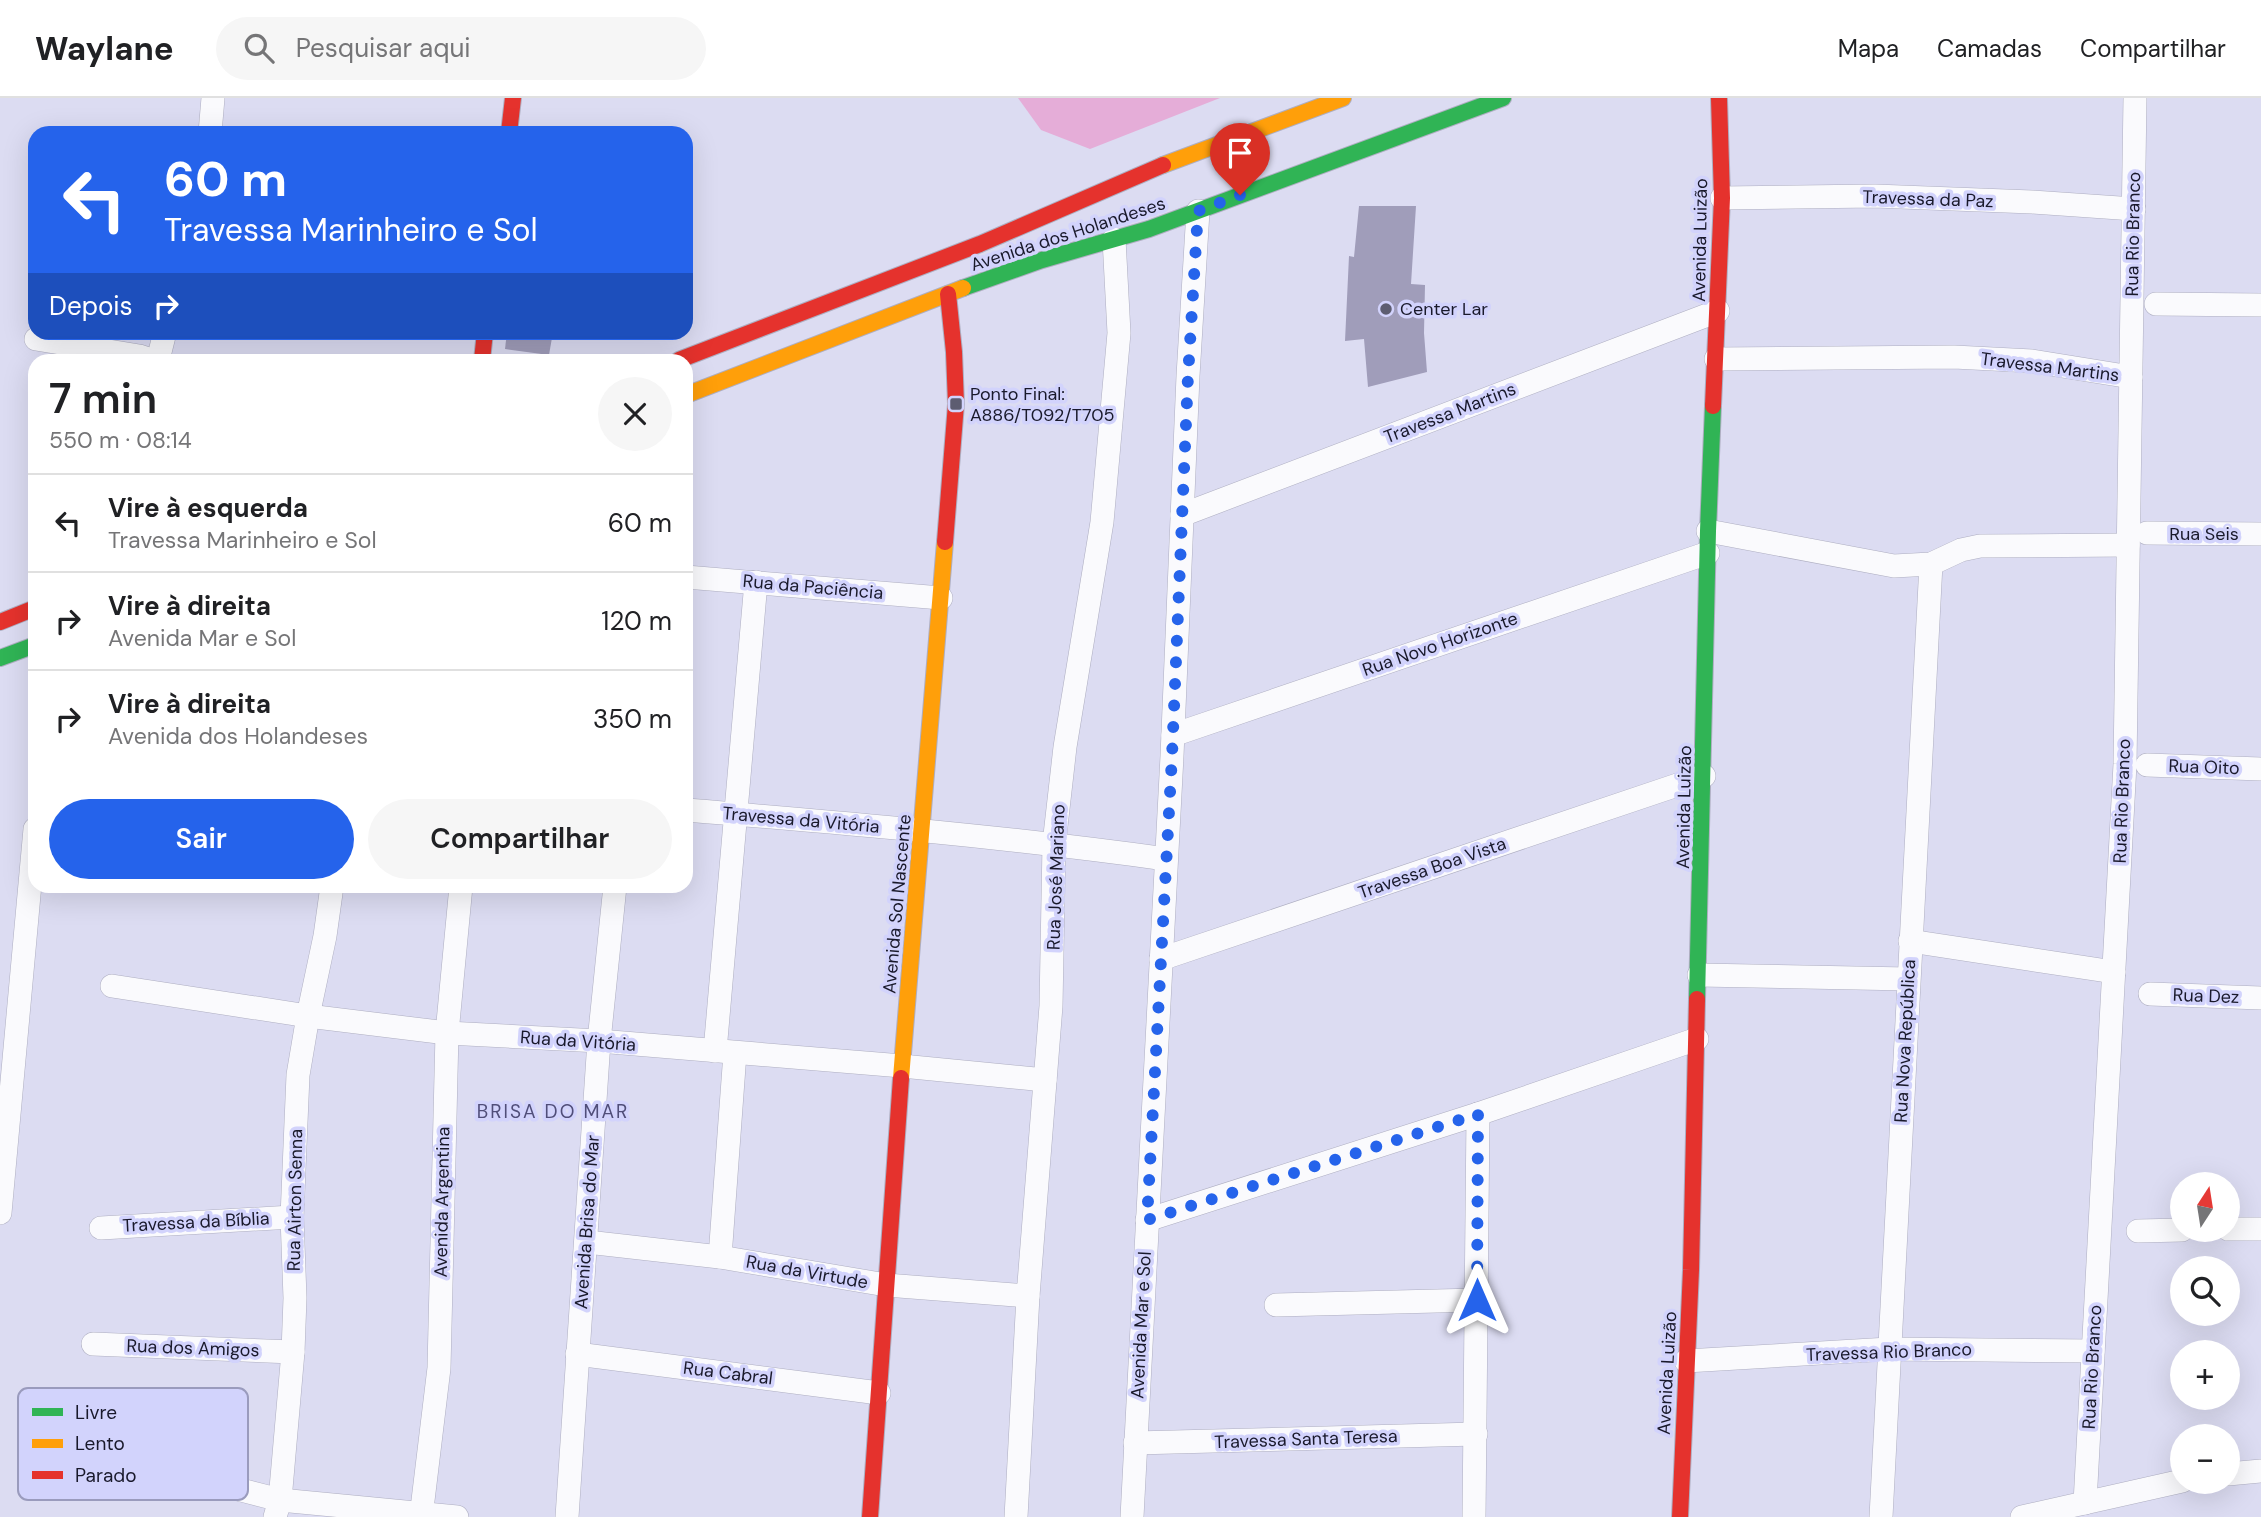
<!DOCTYPE html>
<html lang="pt">
<meta charset="utf-8">
<style>
body{margin:0;font-family:"DM Sans",sans-serif;background:#f6f6f6;color:#202124;height:100vh;display:flex;flex-direction:column;font-size:26px;white-space:nowrap}
*{box-sizing:border-box;margin:0}
p{font-size:23px;color:#757577}
.icon{flex:none;width:38px;height:38px;fill:none;stroke:currentColor;stroke-width:2;stroke-linecap:round;stroke-linejoin:round}
.map{position:relative;flex:1;overflow:hidden}
.side{position:absolute;left:28px;top:256px;width:665px;height:539px;display:flex;flex-direction:column;background:#fff;border-radius:21px;box-shadow:0 7px 28px #0002}
.side>*{flex:none}
.top-card{position:absolute;left:28px;top:28px;width:665px;height:214px;border-radius:21px;box-shadow:0 7px 28px #0002;background:#2563eb;color:#fff;overflow:hidden}
.needle{width:46px;rotate:12deg}
.buttons{position:absolute;left:2170px;top:1074px;display:grid;gap:14px}
.buttons a{display:grid;place-items:center;width:70px;height:70px;border-radius:50%;background:#fff;box-shadow:0 7px 28px #0002;font-size:35px}
.pin{position:absolute;display:grid;place-items:center;width:60px;height:60px;color:#fff;margin:-72px -30px;border-radius:50% 50% 50% 0;rotate:-45deg;box-shadow:0 0 7px #0007}
.pin .icon{rotate:45deg}
.me{position:absolute;width:77px;margin:-38px;rotate:0deg;stroke-linejoin:round;filter:drop-shadow(0 0 5px #0008)}
.turn{display:flex;align-items:center;gap:24px;height:147px;padding:0 21px;font-size:32px}
.turn .icon{width:91px;height:91px;stroke-width:2.5}
.turn b{display:block;font-size:49px;line-height:60px}
.then{display:flex;align-items:center;height:66px;padding:0 21px;background:#0003;gap:14px;font-size:26px}
.round{display:grid;place-items:center;flex:none;width:74px;height:74px;border-radius:37px;background:#f6f6f6}
.headline{display:flex;align-items:center;justify-content:space-between;height:119px;padding:0 21px}
h1{font-size:42px;font-weight:600;line-height:52px}
.button{display:flex;gap:14px;margin-top:auto;padding:14px 21px}
.button a{flex:1;height:80px;border-radius:42px;background:#2563eb;color:#fff;font-size:28px;font-weight:600;line-height:80px;text-align:center}
.button a+a{background:#f6f6f6;color:#202124}
ul{padding:0;list-style:none}
li{display:flex;align-items:center;gap:21px;height:98px;padding:0 21px;border-top:2px solid #e0e0e0}
li div{flex:1}
li b{display:block;font-size:26px}
li em{font-style:normal}
header{display:flex;align-items:center;gap:42px;box-sizing:border-box;height:98px;padding:0 35px;background:#fff;border-bottom:2px solid #e0e0e0}
header strong{font-size:33px}
nav{display:flex;gap:38px;margin-inline-start:auto;font-size:24px}
.search{width:490px;height:63px;background:#f6f6f6;display:flex;align-items:center;gap:18px;box-sizing:border-box;padding:0 24px;border-radius:38px;color:#757577;font-size:26px}
.map>svg:first-child{display:block}
</style>
<header>
<strong>Waylane</strong>
<div class="search"><svg class="icon" aria-label="search" viewBox="0 0 24 24"><circle cx="10" cy="10" r="6"/><path d="M15 15l6 6"/></svg>Pesquisar aqui</div>
<nav><a>Mapa</a><a>Camadas</a><a>Compartilhar</a></nav>
</header>
<div class="map">
<svg width="2261" height="1419" viewBox="0 0 2261 1419">
<rect width="100%" height="100%" fill="#dcdcf2"/>
<!-- green -->
<path fill="#e5add8" d="M1018 0H1220L1090 51 1041 32Z"/>
<!-- building -->
<g fill="#a09dba">
<path d="M1359 108H1416L1411 186 1425 187 1424 235 1427 274 1368 289 1364 241 1345 243 1349 158 1354 159Z"/>
<path d="M507 234H553L549 257 505 251Z"/>
</g>
<g fill="none" stroke-linecap="round" stroke-linejoin="round">
<defs>
<g id="street">
<path d="M210 35 213 0"/>
<path d="M1722 100 1875 98 2032 104 2134 111"/>
<path d="M2156 206 2261 207"/>
<path d="M36 241 139 258 151 262"/>
<path d="M1716 261 1954 259 2032 263 2131 279"/>
<path d="M158 262 165 234"/>
<path d="M1182 417 1718 213"/>
<path d="M1708 433 1894 468 1931 466 1961 452 1980 448 2128 447"/>
<path d="M2147 435 2261 436"/>
<path d="M686 479 941 500"/>
<path d="M1173 637 1708 455"/>
<path d="M2147 667 2261 671"/>
<path d="M686 712C847 725 1007 739 1166 761"/>
<path d="M1910 843 2114 874"/>
<path d="M1161 861 1704 678"/>
<path d="M1699 877 1908 881"/>
<path d="M112 888 308 918 447 935 599 943 902 968 1045 982"/>
<path d="M2150 896 2261 900"/>
<path d="M715 953 756 484"/>
<path d="M0 1115 35 731"/>
<path d="M1147 1122 1478 1016 1697 941"/>
<path d="M101 1130 292 1119"/>
<path d="M2228 1131H2261"/>
<path d="M2138 1133 2182 1132"/>
<path d="M587 1144 720 1159 886 1187 1028 1198"/>
<path d="M720 1159 735 955"/>
<path d="M1276 1207 1477 1202"/>
<path d="M93 1246 293 1254"/>
<path d="M577 1256 879 1295"/>
<path d="M1686 1263 1889 1251 2093 1253"/>
<path d="M1135 1345 1476 1336"/>
<path d="M91 1374 127 1373 163 1376 222 1387 280 1402 457 1419"/>
<path d="M2228 1376 2261 1373"/>
<path d="M2085 1405 2125 666 2135 0"/>
<path d="M275 1419 280 1402 293 1254 295 1200 292 1119 298 977 308 918 325 838 332 788"/>
<path d="M421 1419 439 1270 447 935 461 788"/>
<path d="M567 1419 599 943 615 788"/>
<path d="M1016 1419 1028 1198 1051 908 1054 746 1065 649 1102 424 1119 235 1114 141"/>
<path d="M1132 1419 1172 658 1188 278 1198 113"/>
<path d="M1474 1419 1478 1016"/>
<path d="M1881 1419 1931 466"/>
<path d="M2022 1419 2182 1383"/>
</g>
<g id="fast">
<path d="M963 190 1042 162 1149 131 1503 0"/>
<path d="M0 560 35 547"/>
<path d="M1697 901 1708 433 1713 308"/>
</g>
<g id="slow">
<path d="M1163 67 1343 0"/>
<path d="M686 297 963 190"/>
<path d="M901 980 945 444"/>
</g>
<g id="jam">
<path d="M509 35 513 0"/>
<path d="M482 262 485 234"/>
<path d="M679 262 980 146 1163 67"/>
<path d="M1713 308 1722 100 1719 0"/>
<path d="M945 444 956 306 954 254 948 196"/>
<path d="M0 524 35 510"/>
<path d="M870 1419 901 980"/>
<path d="M1680 1419 1691 1172 1697 901"/>
</g>
</defs>
<!-- street casing -->
<use href="#street" stroke="#aeaec1" stroke-width="24"/>
<!-- fast casing -->
<use href="#fast" stroke="#aeaec1" stroke-width="18"/>
<!-- slow casing -->
<use href="#slow" stroke="#aeaec1" stroke-width="18"/>
<!-- jam casing -->
<use href="#jam" stroke="#aeaec1" stroke-width="18"/>
<!-- street -->
<use href="#street" stroke="#fafafd" stroke-width="23"/>
<!-- fast -->
<use href="#fast" stroke="#30b455" stroke-width="16"/>
<!-- slow -->
<use href="#slow" stroke="#ff9f0a" stroke-width="16"/>
<!-- jam -->
<use href="#jam" stroke="#e5322d" stroke-width="16"/>
</g>
<g fill="none" stroke-linecap="round" stroke-linejoin="round">
<!-- route -->
<path stroke="#2563eb" stroke-width="12" stroke-dasharray="0 21.6" d="M1240 97 1198 113 1188 278 1172 658 1147 1122 1478 1016 1477 1202"/>
</g>
<!-- markers -->
<g fill="#5d5d71" stroke="#d2d3fc" stroke-width="2.5">
<circle cx="1386" cy="211" r="7"/>
<rect x="949" y="299" width="14" height="14" rx="3.5"/>
</g>
<g text-anchor="middle" dominant-baseline="central" stroke-width="7" stroke-linejoin="round" paint-order="stroke">
<!-- street labels -->
<g font-size="18" fill="#19192b" stroke="#d2d3fc">
<text transform="translate(1928 101) rotate(2)">Travessa da Paz</text>
<text transform="translate(1068 136) rotate(-18)">Avenida dos Holandeses</text>
<text transform="translate(2133 136) rotate(-89)">Rua Rio Branco</text>
<text transform="translate(1700 142) rotate(-89)">Avenida Luizão</text>
<text transform="translate(2050 269) rotate(7)">Travessa Martins</text>
<text transform="translate(1450 315) rotate(-21)">Travessa Martins</text>
<text x="2204" y="436">Rua Seis</text>
<text transform="translate(813 489) rotate(5)">Rua da Paciência</text>
<text transform="translate(1440 546) rotate(-19)">Rua Novo Horizonte</text>
<text transform="translate(2204 669) rotate(2)">Rua Oito</text>
<text transform="translate(2122 703) rotate(-88)">Rua Rio Branco</text>
<text transform="translate(1684 709) rotate(-89)">Avenida Luizão</text>
<text transform="translate(801 722) rotate(5)">Travessa da Vitória</text>
<text transform="translate(1432 770) rotate(-19)">Travessa Boa Vista</text>
<text transform="translate(1056 779) rotate(-88)">Rua José Mariano</text>
<text transform="translate(897 806) rotate(-85)">Avenida Sol Nascente</text>
<text transform="translate(2206 898) rotate(2)">Rua Dez</text>
<text transform="translate(578 943) rotate(4)">Rua da Vitória</text>
<text transform="translate(1905 943) rotate(-87)">Rua Nova República</text>
<text transform="translate(295 1102) rotate(-89)">Rua Airton Senna</text>
<text transform="translate(442 1104) rotate(-89)">Avenida Argentina</text>
<text transform="translate(196 1124) rotate(-3)">Travessa da Bíblia</text>
<text transform="translate(587 1124) rotate(-86)">Avenida Brisa do Mar</text>
<text transform="translate(807 1174) rotate(10)">Rua da Virtude</text>
<text transform="translate(1141 1227) rotate(-87)">Avenida Mar e Sol</text>
<text transform="translate(193 1250) rotate(2)">Rua dos Amigos</text>
<text transform="translate(1889 1254) rotate(-2)">Travessa Rio Branco</text>
<text transform="translate(2092 1269) rotate(-87)">Rua Rio Branco</text>
<text transform="translate(728 1275) rotate(7)">Rua Cabral</text>
<text transform="translate(1667 1275) rotate(-87)">Avenida Luizão</text>
<text transform="translate(1306 1341) rotate(-2)">Travessa Santa Teresa</text>
</g>
<!-- poi labels -->
<g font-size="18" fill="#19192b" stroke="#d2d3fc" text-anchor="start">
<text x="1400" y="211">Center Lar</text>
<text x="970" y="296">Ponto Final:<tspan x="970" dy="21">A886/T092/T705</tspan></text>
</g>
<!-- neighbourhood labels -->
<g font-size="19" letter-spacing="2" fill="#504e79" stroke="#d2d3fc">
<text x="553" y="1013">BRISA DO MAR</text>
</g>
</g>
<!-- legend -->
<rect x="18" y="1290" width="230" height="112" rx="10" fill="#d2d3fc" stroke="#9a9bbd" stroke-width="2"/>
<rect x="32" y="1310" width="31" height="8" fill="#30b455"/>
<rect x="32" y="1341" width="31" height="9" fill="#ff9f0a"/>
<rect x="32" y="1373" width="31" height="8" fill="#e5322d"/>
<g font-size="19" fill="#19192b">
<text x="75" y="1321">Livre</text>
<text x="75" y="1352">Lento</text>
<text x="75" y="1384">Parado</text>
</g>
</svg>
<div class="buttons">
<a><svg class="needle" viewBox="-14 -14 28 28"><path d="M0-13l5 13h-10z" fill="#e53935"/><path d="M0 13l5-13h-10z" fill="#757577"/></svg></a>
<a><svg class="icon" aria-label="search" viewBox="0 0 24 24"><circle cx="10" cy="10" r="6"/><path d="M15 15l6 6"/></svg></a>
<a>+</a>
<a>−</a>
</div>
<div class="pin" style="left:1240px;top:97px;background:#d93025"><svg class="icon" aria-label="arrive" viewBox="0 0 24 24"><path d="M6 21V4h12l-3 4 3 4H6"/></svg></div>
<svg class="me" style="left:1477px;top:1202px" viewBox="-20 -20 40 40"><path d="M0-17L14 15 0 8-14 15z" fill="#2563eb" stroke="#fff" stroke-width="4"/></svg>
<div class="top-card">
<div class="turn"><svg class="icon" aria-label="left" viewBox="0 0 24 24"><path d="M17 20v-9H6M10 6l-5 5 5 5"/></svg><div><b>60 m</b>Travessa Marinheiro e Sol</div></div>
<div class="then">Depois<svg class="icon" aria-label="right" viewBox="0 0 24 24"><path d="M7 20v-9h11M14 6l5 5-5 5"/></svg></div>
</div>
<section class="side">
<div class="headline"><div><h1>7 min</h1><p>550 m · 08:14</p></div><a class="round"><svg class="icon" aria-label="close" viewBox="0 0 24 24"><path d="M6 6l12 12M18 6L6 18"/></svg></a></div>
<ul>
<li><svg class="icon" aria-label="left" viewBox="0 0 24 24"><path d="M17 20v-9H6M10 6l-5 5 5 5"/></svg><div><b>Vire à esquerda</b><p>Travessa Marinheiro e Sol</p></div><em>60 m</em></li>
<li><svg class="icon" aria-label="right" viewBox="0 0 24 24"><path d="M7 20v-9h11M14 6l5 5-5 5"/></svg><div><b>Vire à direita</b><p>Avenida Mar e Sol</p></div><em>120 m</em></li>
<li><svg class="icon" aria-label="right" viewBox="0 0 24 24"><path d="M7 20v-9h11M14 6l5 5-5 5"/></svg><div><b>Vire à direita</b><p>Avenida dos Holandeses</p></div><em>350 m</em></li>
</ul>
<div class="button"><a>Sair</a><a>Compartilhar</a></div>
</section>
</div>
